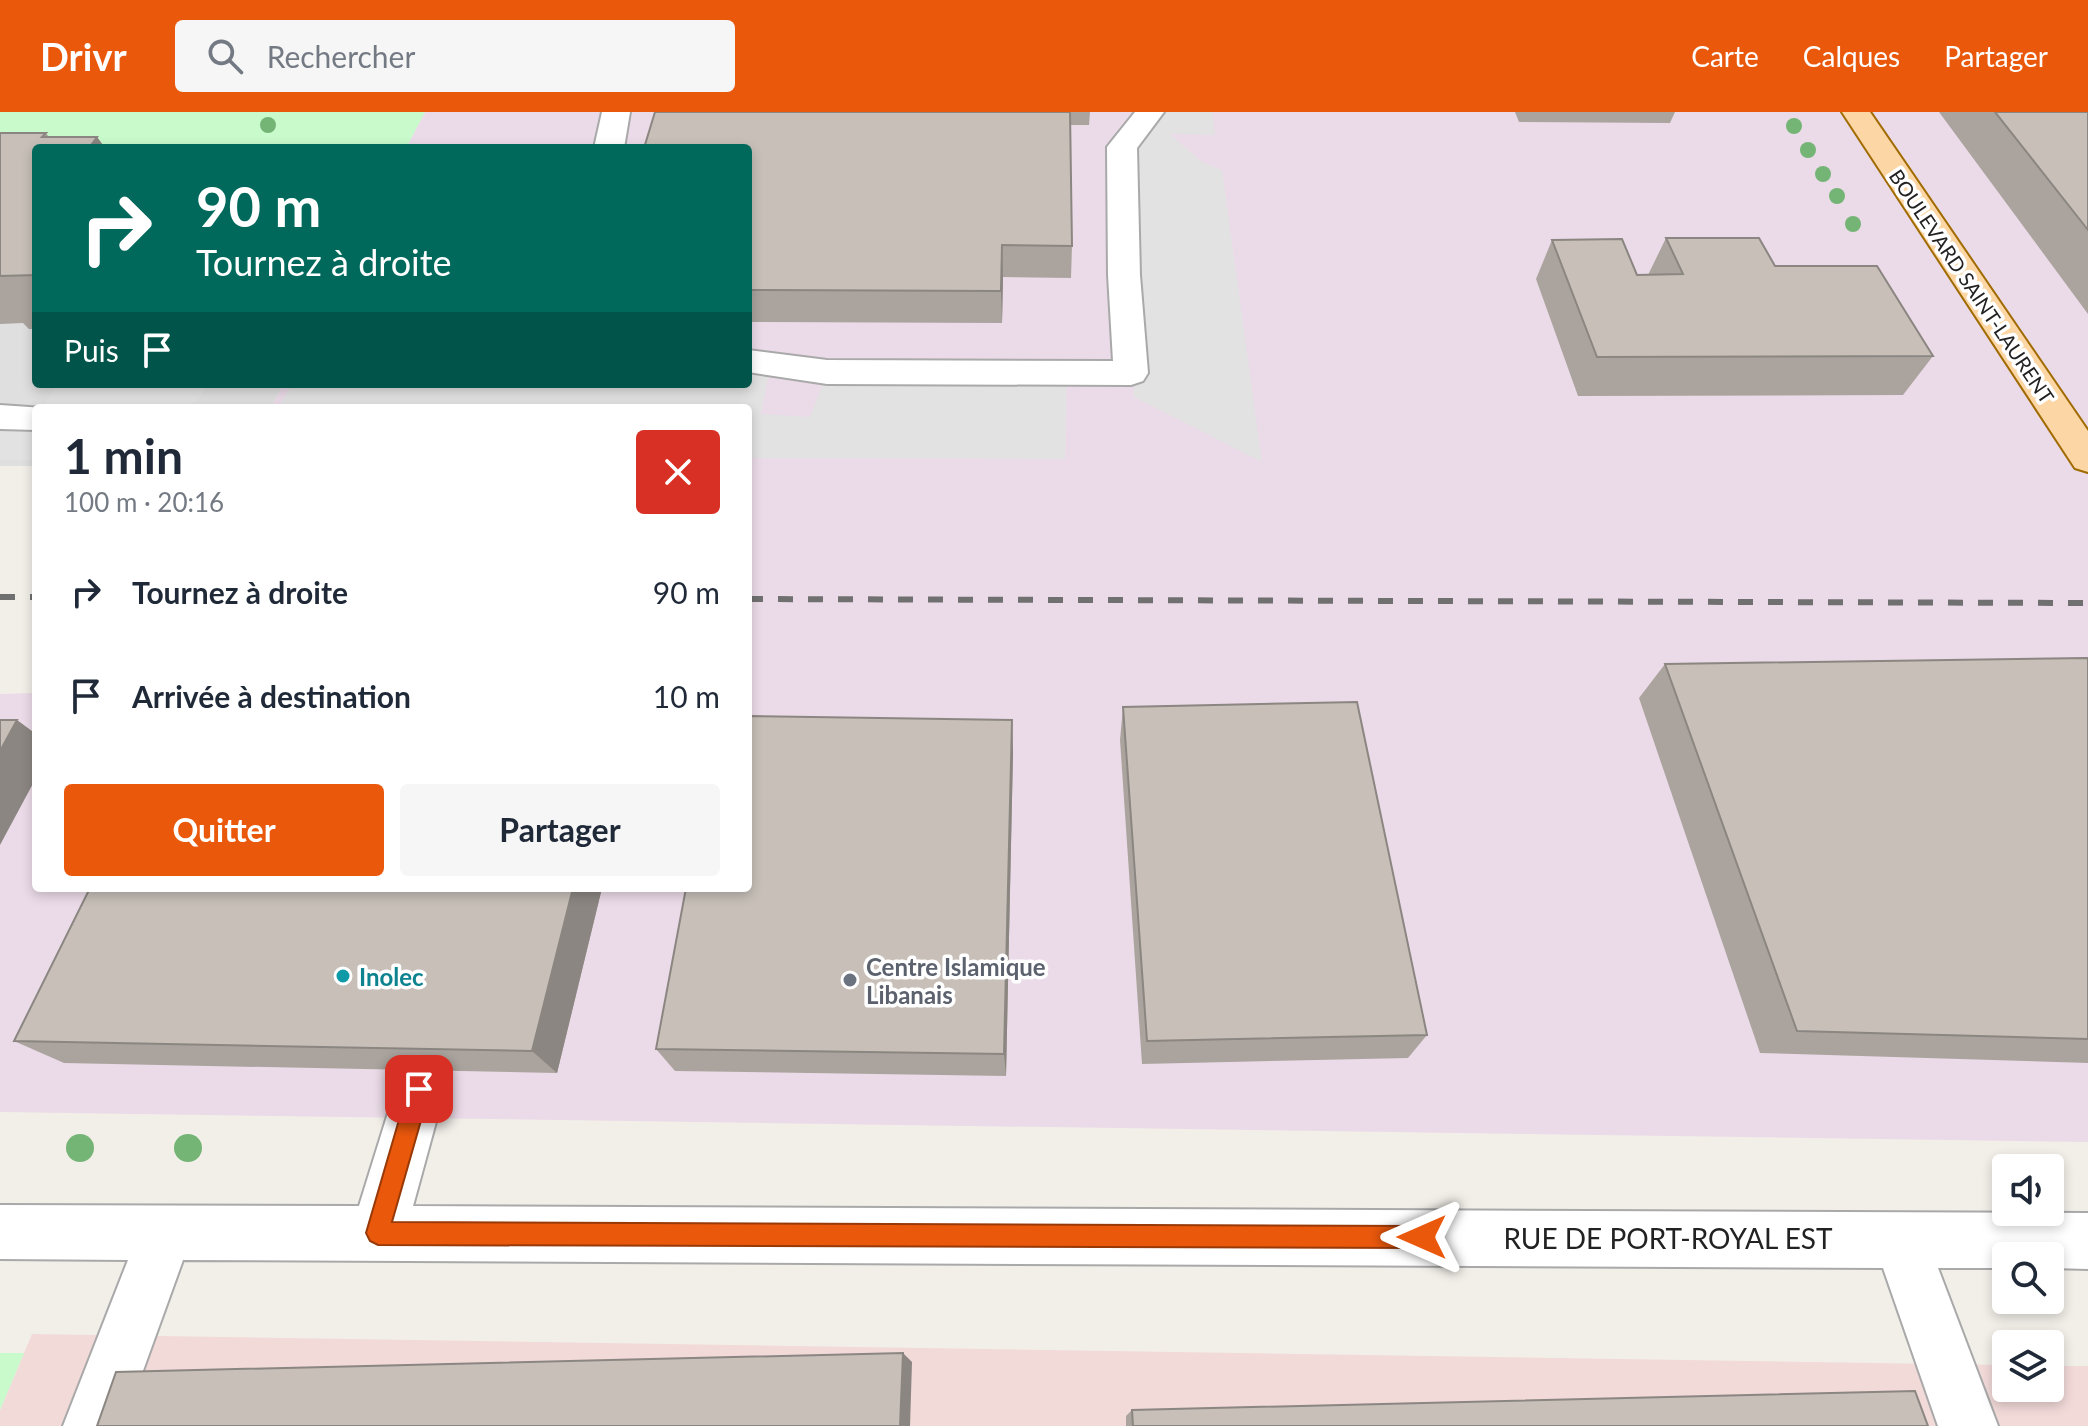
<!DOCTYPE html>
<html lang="fr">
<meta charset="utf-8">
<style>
body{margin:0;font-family:Lato,sans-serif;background:#f6f6f7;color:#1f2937;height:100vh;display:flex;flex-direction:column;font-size:30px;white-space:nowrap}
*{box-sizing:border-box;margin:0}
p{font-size:26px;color:#747a83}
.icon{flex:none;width:44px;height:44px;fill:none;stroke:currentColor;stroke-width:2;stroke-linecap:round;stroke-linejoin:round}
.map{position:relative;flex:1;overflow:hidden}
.details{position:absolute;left:32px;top:292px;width:720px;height:488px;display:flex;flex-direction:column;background:#fff;border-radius:8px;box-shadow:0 4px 12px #0003}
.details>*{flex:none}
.hud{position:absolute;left:32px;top:32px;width:720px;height:244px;border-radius:8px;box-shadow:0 4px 12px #0003;background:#00695c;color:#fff;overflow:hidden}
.fabs{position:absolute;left:1992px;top:1042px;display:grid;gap:16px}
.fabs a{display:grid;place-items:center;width:72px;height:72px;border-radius:8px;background:#fff;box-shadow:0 4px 12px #0003;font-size:40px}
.pin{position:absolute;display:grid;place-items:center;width:68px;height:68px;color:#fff;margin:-34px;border-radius:16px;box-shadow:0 4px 12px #0006}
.me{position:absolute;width:88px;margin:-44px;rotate:270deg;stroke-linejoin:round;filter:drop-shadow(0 0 6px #0008)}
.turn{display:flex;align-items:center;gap:28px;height:168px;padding:0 32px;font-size:36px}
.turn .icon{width:104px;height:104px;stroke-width:2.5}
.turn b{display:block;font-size:56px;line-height:68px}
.then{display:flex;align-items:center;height:76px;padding:0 32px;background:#0003;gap:16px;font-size:30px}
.round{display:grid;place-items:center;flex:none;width:84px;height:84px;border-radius:8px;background:#f6f6f7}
.summary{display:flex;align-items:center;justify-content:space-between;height:136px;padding:0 32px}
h1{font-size:48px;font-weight:700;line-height:60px}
.primary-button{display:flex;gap:16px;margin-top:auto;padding:16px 32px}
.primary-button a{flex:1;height:92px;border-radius:8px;background:#ea580c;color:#fff;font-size:32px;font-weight:700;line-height:92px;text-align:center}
.primary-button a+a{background:#f6f6f7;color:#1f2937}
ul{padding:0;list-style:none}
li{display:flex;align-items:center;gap:24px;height:104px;padding:0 32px}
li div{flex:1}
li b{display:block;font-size:30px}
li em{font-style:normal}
header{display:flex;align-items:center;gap:48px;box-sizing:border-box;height:112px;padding:0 40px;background:#ea580c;color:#fff}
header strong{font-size:38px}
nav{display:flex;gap:44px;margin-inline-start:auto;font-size:28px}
.search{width:560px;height:72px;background:#f6f6f7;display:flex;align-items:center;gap:20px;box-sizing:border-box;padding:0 28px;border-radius:8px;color:#747a83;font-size:30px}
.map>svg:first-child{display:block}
</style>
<header>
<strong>Drivr</strong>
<div class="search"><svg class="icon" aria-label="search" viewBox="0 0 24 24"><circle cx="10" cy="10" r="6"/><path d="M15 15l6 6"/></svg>Rechercher</div>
<nav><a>Carte</a><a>Calques</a><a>Partager</a></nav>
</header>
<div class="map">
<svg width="2088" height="1314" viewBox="0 0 2088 1314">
<rect width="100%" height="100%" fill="#f2efe9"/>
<!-- residential -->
<path fill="#e0dfdf" d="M0 56H36V272H283L271 296H36V354H0Z"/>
<!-- commercial -->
<path fill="#f2dad9" d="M32 1222 2006 1253V1276H2050V1254H2088V1314H0V1298Z"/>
<!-- industrial -->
<path fill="#ebdbe8" d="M425 0H2088V1030L0 1000V582L36 581V776H748V296H271L283 272H748V36H406Z"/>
<!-- park -->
<g fill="#c8facc">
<path d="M0 0H425L406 36H36L0 56Z"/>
<path d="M0 1241H24L0 1298Z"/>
</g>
<!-- parking -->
<g fill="#e2e2e2">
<path d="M1150 0H1212L1215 23 1170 22 1202 50 1222 58 1262 350 1134 285 1122 35Z"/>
<path d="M748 249 771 250 761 302 810 305 827 260 1067 261 1065 347 748 346V296H278L292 272H748Z"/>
<path d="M57 272H207L199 287 184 296H42Z"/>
<rect x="0" y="305" width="36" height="43"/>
</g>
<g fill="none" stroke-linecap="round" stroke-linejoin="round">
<defs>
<g id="minor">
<path d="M602 0H630L624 36H594Z"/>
<path d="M1135 0H1164L1137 36 1140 163 1148 261 1143 269 1131 273 827 272 748 260V238L827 248 1113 249 1108 163 1107 35Z"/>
<path d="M0 293 44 296H36V318L0 317Z"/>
<path d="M419 951 437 959 445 977 413 1094 2088 1101V1157L2050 1156V1144H2006V1156H1938L1998 1314H1938L1883 1156 183 1148 123 1314H63L128 1148 0 1147V1093L359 1094 401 959Z"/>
</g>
<path id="major" d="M1842 0H1870L2088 319V360L2075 356Z"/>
</defs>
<!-- minor casing -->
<use href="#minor" stroke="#a9a9a9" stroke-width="4"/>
<!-- major casing -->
<use href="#major" stroke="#a06b00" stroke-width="4"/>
<!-- minor -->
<use href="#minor" fill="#fff" fill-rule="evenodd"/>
<!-- major -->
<use href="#major" fill="#fcd6a4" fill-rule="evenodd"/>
<!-- rail -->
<g stroke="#707070" stroke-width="6" stroke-dasharray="15 15" stroke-linecap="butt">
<path d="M0 485H36"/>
<path d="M748 487 2088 491"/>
</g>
</g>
<!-- trees -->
<g fill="#74b475">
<circle cx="268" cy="13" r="8"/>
<circle cx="1794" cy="14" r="8"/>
<circle cx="1808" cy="38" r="8"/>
<circle cx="1823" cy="62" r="8"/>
<circle cx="1837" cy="84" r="8"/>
<circle cx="1853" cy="112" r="8"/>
<circle cx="80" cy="1036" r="14"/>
<circle cx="188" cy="1036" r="14"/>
</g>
<!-- wall -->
<g fill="#aba49e">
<path d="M655 0H1090L1089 13H1070L1072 134 1071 166 1003 165 1002 211 748 210V36Z"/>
<path d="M1515 0H1675L1670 11 1519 10Z"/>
<path d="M1939 0H2088V202Z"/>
<path d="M0 21H46L49 25H97L105 36H36V217H29L23 211 0 212Z"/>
<path d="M1666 126 1775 154 1933 244 1903 283 1578 284 1536 167 1552 128 1637 163H1648Z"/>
<path d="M2088 546V951L1760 941 1639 586 1665 552Z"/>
<path d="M1123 595 1427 923 1408 946 1142 952 1120 628Z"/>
<path d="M1012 608 1013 641 1006 964 675 959 656 937Z"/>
<path d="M90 776H602L557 961 64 951 14 929Z"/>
<path d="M1132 1298 1928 1314H1126V1304Z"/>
</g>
<!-- shaded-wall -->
<g fill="#8b8681">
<path d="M97 25 105 36H89Z"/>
<path d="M1002 133 1003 165 1002 211 1001 179Z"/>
<path d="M17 608 36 622V666L0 733V639Z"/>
<path d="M1012 608 1013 641 1006 964 1004 942Z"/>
<path d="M573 776H602L557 961 532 939Z"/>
<path d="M903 1241 912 1250 910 1314H900Z"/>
</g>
<!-- building -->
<g fill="#c7bfb8" stroke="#8b8681" stroke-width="2">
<path d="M655 0H1070L1072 134 1002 133 1001 179 748 178V36H644Z"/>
<path d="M1995 0H2088V118Z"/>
<path d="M0 21H46L42 25H97L89 36H36V163L0 164Z"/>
<path d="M1666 126H1759L1775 154H1877L1933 244 1597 245 1552 128 1622 127 1637 163 1683 162Z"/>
<path d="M2088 546V927L1797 919 1665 552Z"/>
<path d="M1357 590 1427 923 1147 929 1123 595Z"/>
<path d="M748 604 1012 608 1004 942 656 937 686 776H748Z"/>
<path d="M0 608H17L0 639Z"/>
<path d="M90 776H573L532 939 14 929Z"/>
<path d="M903 1241 900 1314H97L116 1260Z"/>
<path d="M1915 1279 1928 1314H1133L1132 1298Z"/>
</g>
<!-- route -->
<path fill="#ea580c" stroke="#983908" stroke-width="2" d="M419 967 427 970 430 977 392 1110 1422 1114 1430 1117 1434 1125 1430 1133 1422 1136 378 1133 370 1129 366 1121 408 977 411 970Z"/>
<!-- markers -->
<circle fill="#0f9aa8" stroke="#fff" stroke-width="3" cx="343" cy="864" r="8"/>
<circle fill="#6b7280" stroke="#fff" stroke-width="3" cx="850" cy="868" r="8"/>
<g text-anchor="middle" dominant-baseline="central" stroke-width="7" stroke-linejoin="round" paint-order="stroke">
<!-- far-street labels -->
<g font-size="20" fill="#222" stroke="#fff">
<text transform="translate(1972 174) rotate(56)">BOULEVARD SAINT-LAURENT</text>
</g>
<!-- worship labels -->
<g font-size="24" font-weight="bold" fill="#5b616d" stroke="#fff" text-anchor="start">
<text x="866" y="854">Centre Islamique<tspan x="866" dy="28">Libanais</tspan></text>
</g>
<!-- culture labels -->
<g font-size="24" font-weight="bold" fill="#0d838f" stroke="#fff" text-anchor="start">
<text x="359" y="864">Inolec</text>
</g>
<!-- near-street labels -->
<g font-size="28" fill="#222" stroke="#fff">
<text x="1668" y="1126">RUE DE PORT-ROYAL EST</text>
</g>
</g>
</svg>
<div class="fabs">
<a><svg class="icon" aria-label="sound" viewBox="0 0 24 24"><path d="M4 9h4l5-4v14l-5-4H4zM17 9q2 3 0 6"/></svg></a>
<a><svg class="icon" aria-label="search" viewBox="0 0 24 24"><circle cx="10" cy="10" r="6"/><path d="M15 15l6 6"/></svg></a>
<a><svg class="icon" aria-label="layers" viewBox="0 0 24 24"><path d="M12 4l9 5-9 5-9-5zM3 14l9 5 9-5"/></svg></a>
</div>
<div class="pin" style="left:419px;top:977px;background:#d93025"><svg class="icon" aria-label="arrive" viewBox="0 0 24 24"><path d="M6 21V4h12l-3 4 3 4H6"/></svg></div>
<svg class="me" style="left:1422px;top:1125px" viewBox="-20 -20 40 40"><path d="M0-17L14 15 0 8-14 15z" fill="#ea580c" stroke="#fff" stroke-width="4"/></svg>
<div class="hud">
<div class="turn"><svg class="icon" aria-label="right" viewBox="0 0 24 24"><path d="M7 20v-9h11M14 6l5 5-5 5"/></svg><div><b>90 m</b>Tournez à droite</div></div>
<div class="then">Puis<svg class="icon" aria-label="arrive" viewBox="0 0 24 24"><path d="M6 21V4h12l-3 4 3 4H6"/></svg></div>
</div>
<section class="details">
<div class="summary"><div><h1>1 min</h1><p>100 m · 20:16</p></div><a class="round" style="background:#d93025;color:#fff"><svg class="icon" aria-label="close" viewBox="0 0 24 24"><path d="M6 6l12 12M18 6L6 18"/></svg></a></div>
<ul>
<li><svg class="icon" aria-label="right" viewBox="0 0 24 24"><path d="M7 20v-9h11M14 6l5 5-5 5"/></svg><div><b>Tournez à droite</b></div><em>90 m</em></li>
<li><svg class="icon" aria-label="arrive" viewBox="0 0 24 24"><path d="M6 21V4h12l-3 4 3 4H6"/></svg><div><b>Arrivée à destination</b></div><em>10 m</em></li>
</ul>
<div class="primary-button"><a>Quitter</a><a>Partager</a></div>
</section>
</div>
